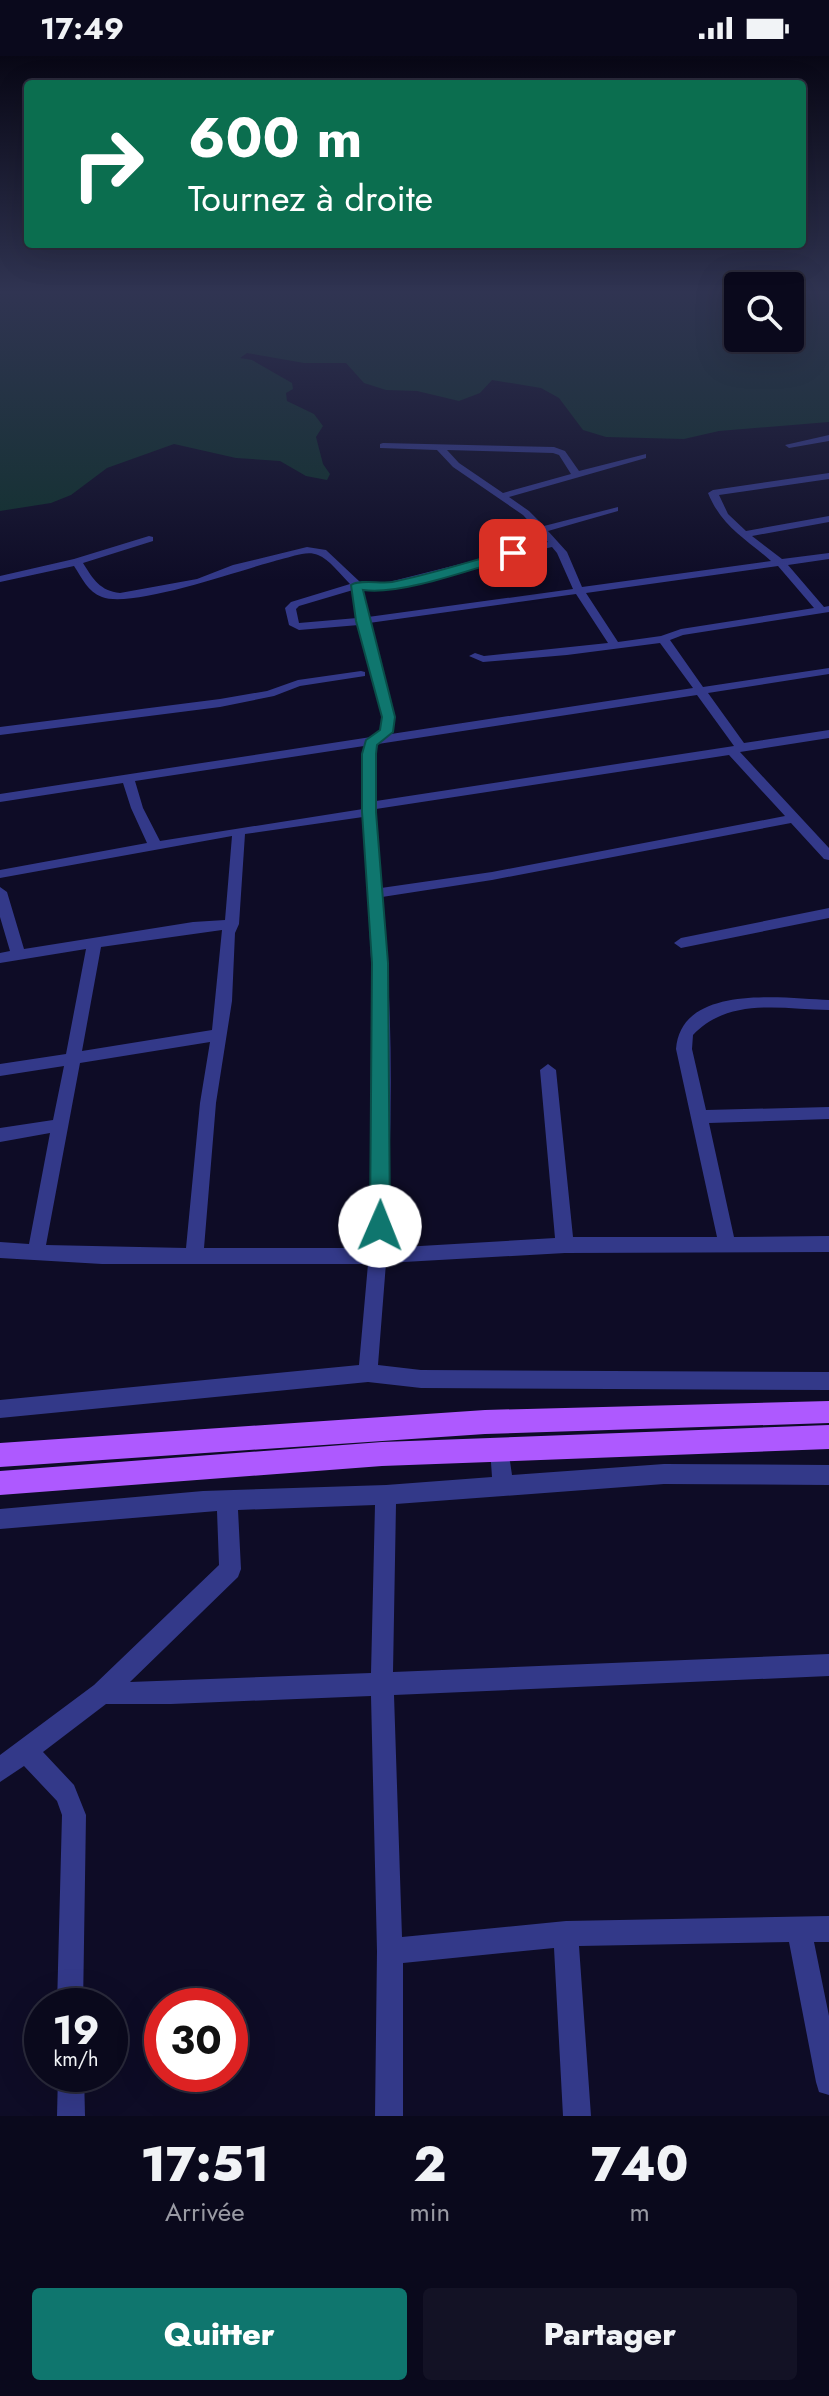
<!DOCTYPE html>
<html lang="fr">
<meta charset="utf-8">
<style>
body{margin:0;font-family:Jost,sans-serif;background:#131225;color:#f1f3f6;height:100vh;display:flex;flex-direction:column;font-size:30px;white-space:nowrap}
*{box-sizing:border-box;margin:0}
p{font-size:26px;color:#999aa3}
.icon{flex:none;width:44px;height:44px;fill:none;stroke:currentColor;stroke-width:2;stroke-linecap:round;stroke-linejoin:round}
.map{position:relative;height:2060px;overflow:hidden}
.sheet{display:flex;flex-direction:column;background:#0a091c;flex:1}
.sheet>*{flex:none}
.top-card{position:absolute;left:24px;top:24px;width:782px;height:168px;border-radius:8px;box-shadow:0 8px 32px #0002,0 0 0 2px #2a2a3b;background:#0b6e4f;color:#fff;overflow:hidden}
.fabs{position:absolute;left:724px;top:216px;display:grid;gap:16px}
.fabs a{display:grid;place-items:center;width:80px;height:80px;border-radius:8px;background:#0a091c;box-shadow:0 8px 32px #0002,0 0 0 2px #2a2a3b;font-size:40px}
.speed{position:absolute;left:24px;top:1932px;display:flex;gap:16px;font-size:40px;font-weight:700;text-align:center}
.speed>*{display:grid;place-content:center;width:104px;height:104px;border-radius:50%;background:#0a091c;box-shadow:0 8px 32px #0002,0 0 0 2px #2a2a3b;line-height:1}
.speed small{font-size:20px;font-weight:400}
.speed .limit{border:12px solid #d22;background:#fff;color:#111}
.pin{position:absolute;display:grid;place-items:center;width:68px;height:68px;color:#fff;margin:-34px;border-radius:16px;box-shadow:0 4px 12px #0006}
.me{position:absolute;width:88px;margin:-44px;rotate:1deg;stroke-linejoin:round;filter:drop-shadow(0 0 6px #0008)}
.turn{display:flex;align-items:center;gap:28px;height:168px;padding:0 32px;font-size:36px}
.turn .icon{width:104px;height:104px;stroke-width:2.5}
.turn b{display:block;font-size:56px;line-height:68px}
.eta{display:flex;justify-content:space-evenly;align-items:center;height:136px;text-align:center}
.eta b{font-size:48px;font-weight:800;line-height:56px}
.button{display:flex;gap:16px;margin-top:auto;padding:16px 32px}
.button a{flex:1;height:92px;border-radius:8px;background:#0f766e;color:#fff;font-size:32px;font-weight:800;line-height:92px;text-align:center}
.button a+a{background:#131225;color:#f1f3f6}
.status{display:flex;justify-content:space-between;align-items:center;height:56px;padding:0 40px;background:#0a091c;direction:ltr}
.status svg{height:22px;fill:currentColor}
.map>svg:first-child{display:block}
</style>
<div class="status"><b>17:49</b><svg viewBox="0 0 49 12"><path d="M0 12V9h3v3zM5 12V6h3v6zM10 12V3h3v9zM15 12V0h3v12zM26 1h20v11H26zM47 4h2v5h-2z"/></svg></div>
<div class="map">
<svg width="829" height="2060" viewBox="0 0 829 2060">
<rect width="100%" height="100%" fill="#0e0c26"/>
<!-- green -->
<path fill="#0f312c" d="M0 237H738V282H790V237H829V366L719 375 684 383 606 381 583 374 559 342 541 332 492 324 480 337 459 345 417 335 386 334 364 327 346 307H304L247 297 240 302 252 304 292 327 293 333 286 337 287 345 314 358 323 370 316 381 323 408 330 418 327 424 306 420 280 405 236 402 174 388 107 412 71 439 51 447 0 455Z"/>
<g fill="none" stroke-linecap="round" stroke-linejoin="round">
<!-- minor -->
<g fill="#333989" fill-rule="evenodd">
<path d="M829 379V385L789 392 785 389Z"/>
<path d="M383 387 554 391 565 395 579 415 646 398V402L509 441 529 455 544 470 618 451V455L548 475 567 496 582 531 771 505C745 482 722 471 708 437L713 434 829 417V423L719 439 728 458 746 475 829 460V466L752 480 782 503 829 497V503L788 509 824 551 829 550V556L683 579 670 584 703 631 829 612V618L708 637 744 687 829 674V682L740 696 829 792V804L824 803 791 767 492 824 382 841C394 957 392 1075 386 1192L555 1182 540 1014 548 1008 556 1014 573 1181H717L676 993C681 927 784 942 829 944V954C781 953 729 941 693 979L692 993 706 1054 829 1051V1063L709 1067 734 1181 829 1180V1196L565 1197 386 1207 378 1309 421 1314 829 1316V1334L421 1332 368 1326 0 1362V1344L359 1309 368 1208H102L0 1202V1186L29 1188 50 1077 0 1086V1072L53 1064 64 1010 0 1020V1008L66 998 86 893 0 907V897L10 895 0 861V831L7 836 24 893 193 866 225 864 232 780 0 822V814L147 787 131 752 123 727 0 746V738L371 681 381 675 382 661 359 569 299 574 289 569 285 552 291 546 350 528C341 519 329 503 318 499 307 494 292 501 282 503 246 512 133 553 102 541 88 536 82 522 74 510L0 526V520L74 503 149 480 153 481V485L83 507C93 523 100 535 120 537L197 523 233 509 307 491 326 494 360 526 377 529 548 486 523 459 453 411 437 394 380 392V388ZM447 394 553 397 559 399 571 418 503 437 459 407ZM552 491 557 497 573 533 368 561 363 533C396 538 429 522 460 513 490 504 522 498 552 491ZM778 510 814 552 681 573 661 580 618 586 586 537ZM353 534 357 562 299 567 296 553 299 550ZM576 538 608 587 484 600 475 597 469 600 483 606 567 599 660 587 693 632 391 678 394 661 369 567ZM697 639 734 690 376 745 375 702 378 688ZM364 690 363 753 160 785 143 752 135 725ZM729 699 785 760 492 816 381 832 376 753ZM363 761 374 956V1059L369 1192H204L216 1047 232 945 235 877 239 868 245 778ZM222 874 212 974 82 995 101 891ZM210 986 200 1047 186 1192 46 1189 80 1007Z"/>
<path d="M361 615 365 616V620L300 630 274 640 220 651 0 679V671L220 643 267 635 298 624Z"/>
<path d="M829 852V862L681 892 674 887 681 882Z"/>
<path d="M500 1382 507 1385 512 1419 664 1408 829 1409V1429L664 1428 396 1448 393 1616 829 1598V1620L394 1639 402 1881 566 1865 829 1860V1886H814L829 1960V2039L819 2036 816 2026 789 1886 579 1890 591 2060H563L554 1892 403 1907V2060H375L377 1895 371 1640 171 1648H106L43 1696 74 1729 86 1759 83 1950H57L62 1759 57 1745 24 1710 0 1726V1699L94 1629 219 1509 217 1455 0 1473V1453L203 1435 386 1429 492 1421 490 1392 493 1385ZM375 1449 371 1617 130 1626 238 1521 241 1513 238 1454Z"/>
<path d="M58 2018H84L85 2060H57Z"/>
</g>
<!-- major -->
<g fill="#ae59ff" fill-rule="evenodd">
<path d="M829 1345V1367L485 1378 0 1411V1387L485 1354Z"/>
<path d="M829 1369V1393L382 1410 0 1439V1415L382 1386Z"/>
</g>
</g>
<!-- sky -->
<linearGradient id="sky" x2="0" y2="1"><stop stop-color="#080715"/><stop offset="0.45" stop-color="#303452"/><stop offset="1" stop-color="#303452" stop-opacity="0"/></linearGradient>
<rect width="829" height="525" fill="url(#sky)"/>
<!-- route -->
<path fill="#0f766e" stroke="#0a4d48" stroke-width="2" d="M513 494 517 495V500C477 511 401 540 363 534L395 661 393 676 377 689 376 698V756L388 907 390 1170 387 1176 380 1179 373 1176 370 1170 372 907 362 756V698L366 684 380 674 382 661 356 565 351 529C360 523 380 528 392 526 433 518 473 504 513 494Z"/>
</svg>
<div class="fabs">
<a><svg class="icon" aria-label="search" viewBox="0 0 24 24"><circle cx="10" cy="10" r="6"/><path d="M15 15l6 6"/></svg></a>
</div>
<div class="speed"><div>19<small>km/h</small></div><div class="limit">30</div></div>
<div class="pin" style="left:513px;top:497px;background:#d93025"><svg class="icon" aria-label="arrive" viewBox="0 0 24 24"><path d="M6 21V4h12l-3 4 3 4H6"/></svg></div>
<svg class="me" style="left:380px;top:1170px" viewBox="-20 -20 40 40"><circle r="19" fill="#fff"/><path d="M0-13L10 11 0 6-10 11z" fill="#0f766e"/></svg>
<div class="top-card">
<div class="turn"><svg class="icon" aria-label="right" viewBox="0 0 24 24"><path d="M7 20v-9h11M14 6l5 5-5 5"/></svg><div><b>600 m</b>Tournez à droite</div></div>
</div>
</div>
<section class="sheet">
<div class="eta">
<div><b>17:51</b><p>Arrivée</p></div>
<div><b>2</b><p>min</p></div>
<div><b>740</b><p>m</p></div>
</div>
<div class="button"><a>Quitter</a><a>Partager</a></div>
</section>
